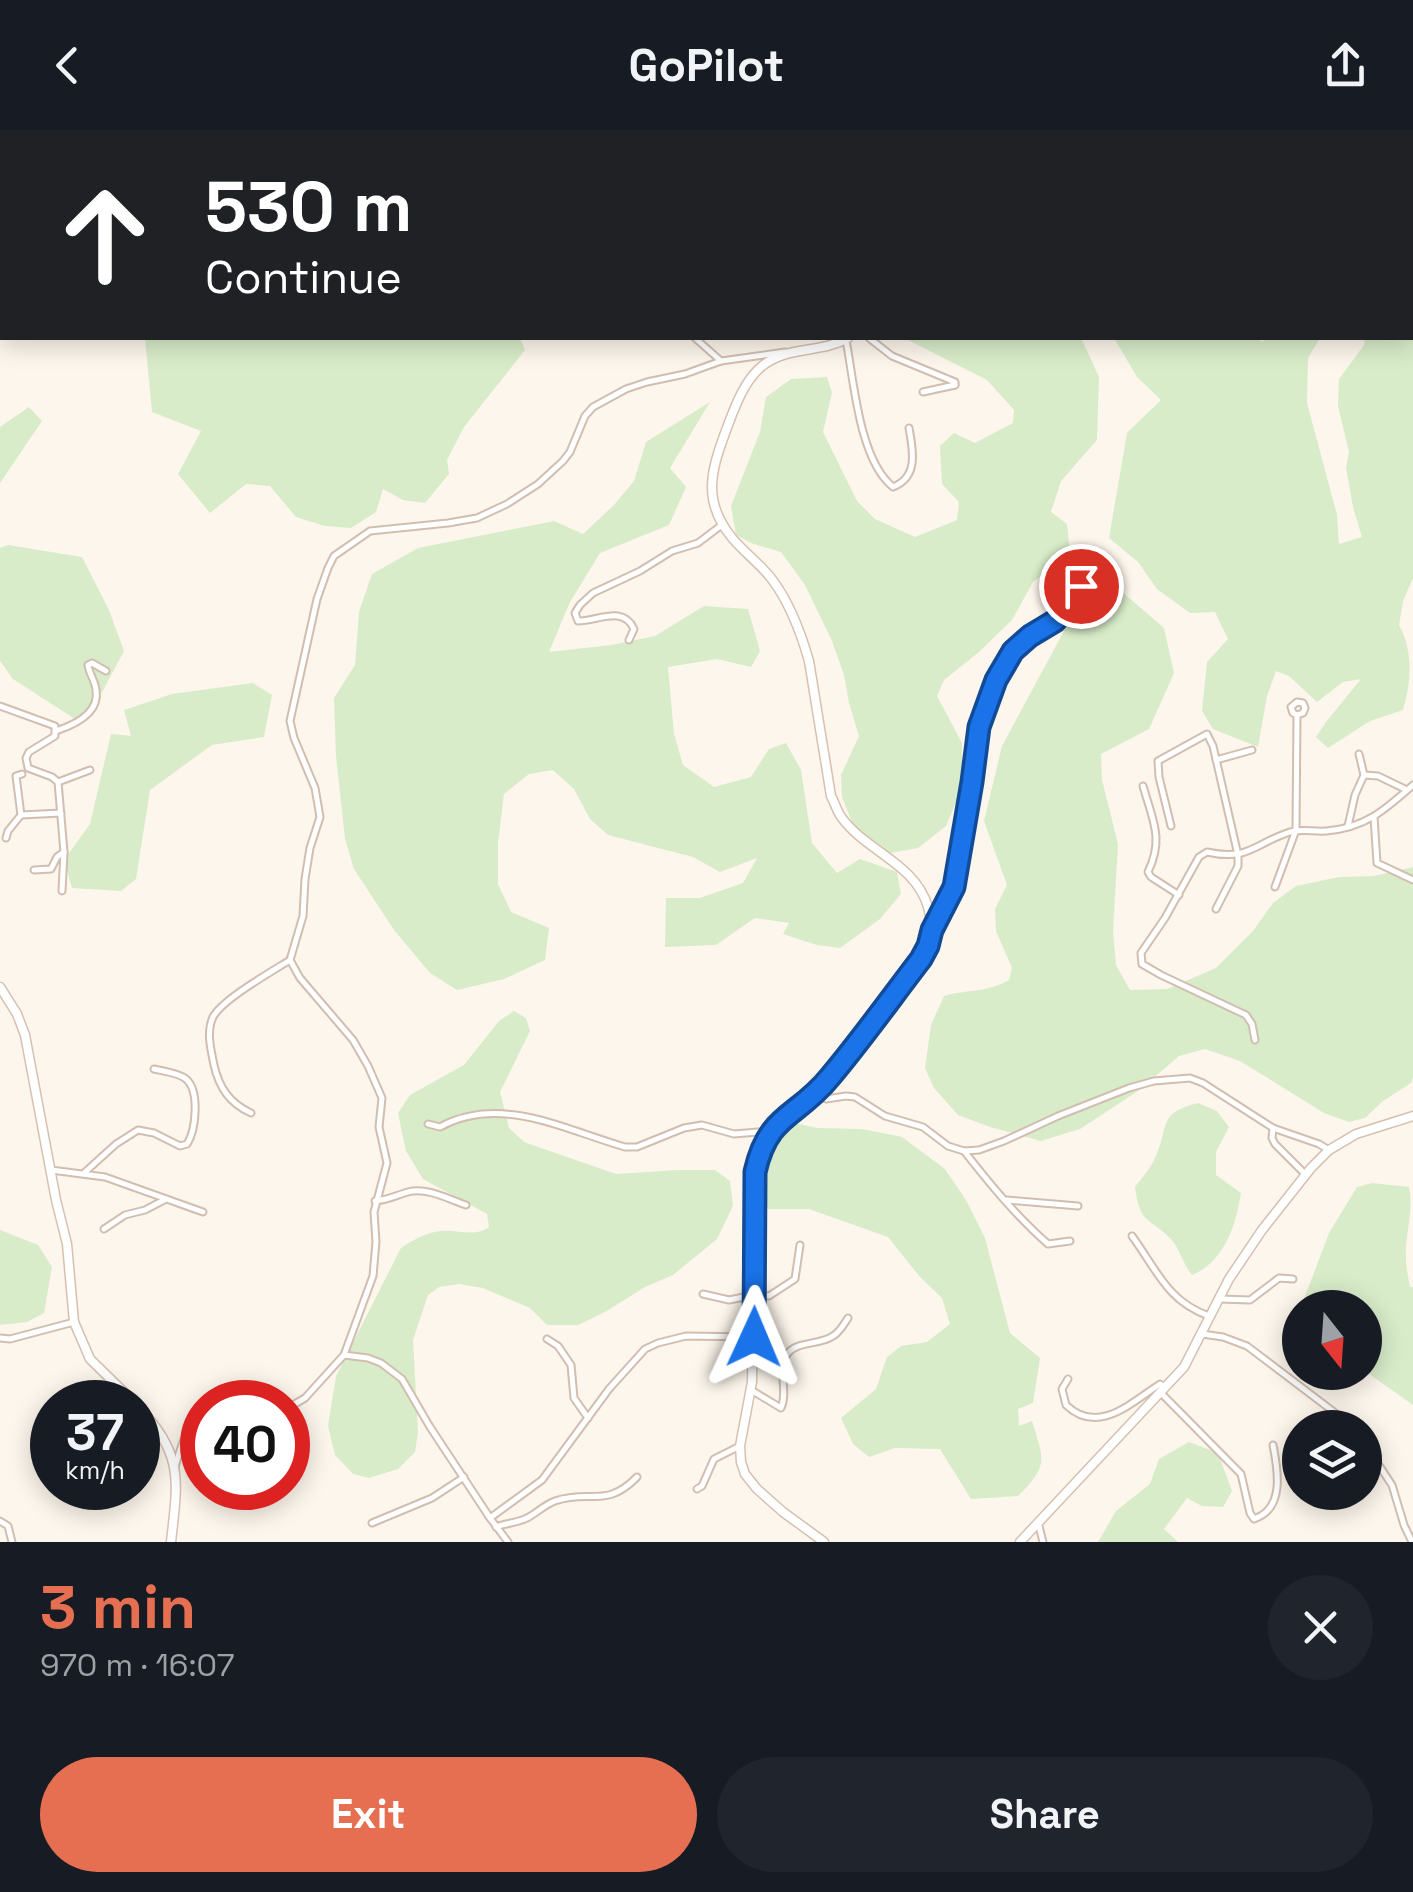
<!DOCTYPE html>
<meta charset="utf-8">
<style>
body{margin:0;font-family:"Space Grotesk",sans-serif;background:#20242c;color:#f1f3f6;height:100vh;display:flex;flex-direction:column;font-size:38px;white-space:nowrap}
*{box-sizing:border-box;margin:0}
p{font-size:32px;color:#9ea1a6}
.icon{flex:none;width:55px;height:55px;fill:none;stroke:currentColor;stroke-width:2;stroke-linecap:round;stroke-linejoin:round}
.map{position:relative;height:1412px;overflow:hidden}
.panel{display:flex;flex-direction:column;background:#171b24;flex:1}
.panel>*{flex:none}
.guide{position:absolute;left:0px;top:0px;width:1415px;height:210px;box-shadow:0 5px 25px #0003;background:#202124;color:#fff;overflow:hidden}
.needle{width:65px;rotate:163deg}
.buttons{position:absolute;left:1282px;top:1160px;display:grid;gap:20px}
.buttons a{display:grid;place-items:center;width:100px;height:100px;border-radius:50%;background:#171b24;box-shadow:0 5px 25px #0003;font-size:50px}
.speed{position:absolute;left:30px;top:1250px;display:flex;gap:20px;font-size:50px;font-weight:700;text-align:center}
.speed>*{display:grid;place-content:center;width:130px;height:130px;border-radius:50%;background:#171b24;box-shadow:0 5px 25px #0003;line-height:1}
.speed small{font-size:25px;font-weight:400}
.speed .limit{border:15px solid #d22;background:#fff;color:#111}
.pin{position:absolute;display:grid;place-items:center;width:85px;height:85px;color:#fff;margin:-42px;border:5px solid #fff;border-radius:50%;box-shadow:0 2px 10px #0007}
.me{position:absolute;width:110px;margin:-55px;rotate:1deg;stroke-linejoin:round;filter:drop-shadow(0 0 8px #0008)}
.turn{display:flex;align-items:center;gap:35px;height:210px;padding:0 40px;font-size:45px}
.turn .icon{width:130px;height:130px;stroke-width:2.5}
.turn b{display:block;font-size:70px;line-height:85px}
.round{display:grid;place-items:center;flex:none;width:105px;height:105px;border-radius:52px;background:#20242c}
.overview{display:flex;align-items:center;justify-content:space-between;height:170px;padding:0 40px}
h1{font-size:60px;font-weight:700;line-height:75px;color:#e76f51}
.cta{display:flex;gap:20px;margin-top:auto;padding:20px 40px}
.cta a{flex:1;height:115px;border-radius:60px;background:#e76f51;color:#fff;font-size:40px;font-weight:700;line-height:115px;text-align:center}
.cta a+a{background:#20242c;color:#f1f3f6}
header{display:flex;justify-content:space-between;align-items:center;height:130px;padding:0 40px;background:#171b24;font-size:45px;font-weight:700}
.map>svg:first-child{display:block}
</style>
<header><svg class="icon" aria-label="back" viewBox="0 0 24 24"><path d="M15 5l-7 7 7 7"/></svg>GoPilot<svg class="icon" aria-label="share" viewBox="0 0 24 24"><path d="M12 15V3M7 8l5-5 5 5M5 13v7h14v-7"/></svg></header>
<div class="map">
<svg width="1413" height="1412" viewBox="0 0 1413 1412">
<rect width="100%" height="100%" fill="#fdf6ec"/>
<!-- green -->
<g fill="#d8ecc9">
<rect x="976" y="0" width="429" height="2"/>
<path d="M1413 195V448L1403 471 1399 495C1413 521 1412 550 1403 580L1370 591 1328 618 1316 607 1326 592 1361 549 1343 552 1317 572 1289 546 1276 541 1267 566 1258 617 1213 599 1202 581 1207 532 1228 509 1215 482 1190 483 1157 459 1138 432 1109 408 1127 303 1161 270 1137 247 1114 208H1258L1262 212 1267 208H1320L1308 228 1307 273 1337 385 1339 414 1362 407 1353 377 1346 338 1349 322 1338 276 1339 249 1364 215 1365 208H1412Z"/>
<path d="M145 208H520L525 220 464 297 447 330 449 344 425 373 403 370 383 359 376 382 351 398 325 396 296 387 270 356 246 354 210 383 178 344 201 301 152 282Z"/>
<path d="M904 208H1081L1099 247 1097 310 1061 351 1051 382 1067 394 1070 423 1033 452 1012 490 979 522 944 550 937 566 962 613V658L946 696 918 718 885 724 856 702 842 667 841 645 859 606 849 573 844 545 832 511 805 455 781 422 751 413 736 405 731 376 760 302 766 267 791 249 827 247 832 263 823 302 857 371 875 389 915 407 957 390 959 372 942 354 940 316 954 303 975 313 1013 293 1014 280 987 250Z"/>
<path d="M710 272 670 338 686 357 669 395 600 423 570 472 549 522 611 515 655 506 704 476 748 479 760 521 751 537 717 529 668 537 674 604 683 635 714 657 751 647 769 619 786 613 801 640 812 713 837 743 860 729 897 742 901 764 880 789 840 818 817 815 783 804 789 793 755 788 716 815 665 817 666 768H700L743 753 757 728 720 742 693 727 608 705 590 689 574 659 553 640 529 644 504 664 498 713V754L511 782 549 798 545 830 504 849 457 860 430 843 394 800 354 739 345 709 336 626 334 568 355 535 359 482 372 444 418 418 554 391 583 404 614 375 634 351 646 312Z"/>
<path d="M29 277 42 291 0 353V297Z"/>
<path d="M8 415 82 427 109 480 124 521 101 564 78 591 13 549 0 531V418Z"/>
<path d="M1112 453 1164 498 1174 543 1149 599 1101 624 1102 650 1118 714 1113 801 1116 835 1130 860 1167 859 1216 838 1253 801 1273 773 1296 756 1339 747 1374 746 1413 737V947L1411 953 1383 971 1365 988 1349 992 1324 983 1240 931 1205 919 1179 926 1138 961 1080 999 1041 1011 990 997 958 985 934 958 925 938 931 895 944 866C969 859 986 863 1009 850L1012 838 996 801 995 779 1007 755 984 691 1002 616 1079 473 1094 455Z"/>
<path d="M253 553 272 565 264 607 212 615 150 660 136 749 121 761 72 758 64 730 90 694 111 604 131 606 124 580 172 564Z"/>
<path d="M514 881 526 888 530 901 500 962 509 998 524 1012 616 1044 677 1040H715L730 1051 733 1076 717 1109 673 1145 645 1157 605 1182 578 1195H547L530 1178 483 1158 459 1154 439 1157 428 1165 413 1210 418 1302 415 1322 398 1339 369 1348 353 1344 335 1325 328 1296 336 1246 401 1118C413 1110 425 1103 440 1101 459 1099 473 1108 489 1097L487 1084 423 1049 406 1021 398 983 410 965 464 935 499 891Z"/>
<path d="M1198 973 1217 981 1229 997 1216 1022V1045L1241 1063C1236 1095 1224 1132 1192 1145 1183 1134 1180 1119 1171 1109 1148 1086 1140 1095 1135 1057 1142 1048 1150 1039 1155 1028 1170 996 1157 983 1198 973Z"/>
<path d="M790 992 817 998 862 999 902 1007 945 1039 966 1070 985 1108 1010 1203 1040 1228 1033 1273 1018 1279 1019 1296 1032 1291C1044 1330 1049 1335 1018 1366L971 1369 940 1319 895 1318 869 1327 853 1314 841 1288 876 1259 887 1227 901 1216 927 1212 950 1194 942 1168 920 1147 888 1107 809 1079H768L760 1069C763 1037 767 1016 790 992Z"/>
<path d="M1372 1053 1409 1057C1413 1075 1408 1096 1406 1115 1405 1129 1407 1143 1410 1157H1413V1275L1365 1241V1178L1301 1177 1329 1103 1357 1057Z"/>
<path d="M0 1100 38 1115 52 1137 44 1183 27 1192 0 1195Z"/>
<path d="M1189 1312 1218 1323 1232 1361 1223 1377 1202 1376 1187 1368 1164 1399 1178 1412H1098L1116 1381 1150 1354 1159 1329Z"/>
</g>
<g fill="none" stroke-linecap="round" stroke-linejoin="round">
<defs>
<g id="street">
<path d="M41 0 42 2"/>
<path d="M633 0 634 2"/>
<path d="M670 0 671 2"/>
<path d="M283 2 285 0"/>
<path d="M613 2 616 0"/>
<path d="M729 2 733 0"/>
<path d="M798 2 799 0"/>
<path d="M695 208 721 231"/>
<path d="M869 208 892 226 955 252V255"/>
<path d="M846 210C854 251 859 330 893 357 919 347 913 320 909 298"/>
<path d="M923 262 955 255"/>
<path d="M629 510 634 499C623 475 598 491 578 491L575 483 580 475 593 463 640 441 672 421 698 413 723 394"/>
<path d="M0 576 55 596V606L29 622 26 628 28 638 52 647 58 652 64 722 62 761"/>
<path d="M56 601C74 595 100 583 96 560 95 550 89 544 88 535L92 533 106 541"/>
<path d="M1359 624 1364 645"/>
<path d="M1216 630 1252 620"/>
<path d="M22 644 16 646 21 685 61 683"/>
<path d="M58 652 90 640"/>
<path d="M1143 656C1153 691 1164 709 1148 742L1151 747 1179 765"/>
<path d="M1374 687 1377 733 1413 750"/>
<path d="M1171 696 1159 647 1158 631 1207 604 1213 616 1238 725V736L1216 779"/>
<path d="M1348 696 1355 665 1364 645 1378 646 1407 660"/>
<path d="M6 708 8 701 21 685"/>
<path d="M34 740 51 739 57 727 64 722"/>
<path d="M1275 757 1296 700 1297 585 1293 583 1291 577 1297 572 1303 573 1305 578 1303 583 1297 585"/>
<path d="M933 798C978 727 961 630 995 553 1003 534 1016 517 1033 505 1039 500 1046 497 1052 493 1064 484 1072 468 1081 456"/>
<path d="M1255 910 1252 894 1246 885 1161 845 1142 834 1141 823 1165 788 1199 727 1207 722C1247 731 1253 715 1287 703 1300 698 1312 702 1326 701 1365 698 1385 680 1413 655"/>
<path d="M815 964 826 969 846 966 855 967 885 986 923 997 948 1016 964 1021 979 1020 1004 1011 1058 986 1129 958 1154 951 1190 948 1203 953 1273 998 1319 1014 1329 1020"/>
<path d="M251 983C229 973 219 957 214 935 211 920 206 902 213 887 223 869 271 842 290 830"/>
<path d="M428 994 440 997C501 964 565 1000 625 1017H637L684 998 702 995 734 1004 770 1001"/>
<path d="M1273 998 1272 1008 1275 1014 1306 1045"/>
<path d="M964 1021C990 1054 1016 1086 1048 1114L1070 1111"/>
<path d="M51 1040 105 1047 203 1082"/>
<path d="M84 1043 116 1014 138 1000 154 1003 180 1016 187 1014C196 1000 200 961 186 949 179 943 163 941 154 939"/>
<path d="M1007 1070 1078 1076"/>
<path d="M375 1071C388 1070 397 1065 408 1062 427 1057 448 1069 466 1075"/>
<path d="M104 1099 125 1085 145 1080 166 1069"/>
<path d="M1132 1106C1157 1140 1167 1171 1209 1186"/>
<path d="M703 1164 729 1170 754 1165 769 1166 795 1149 800 1115"/>
<path d="M1220 1169 1250 1170 1279 1148 1293 1149"/>
<path d="M1202 1204 1223 1207 1247 1216 1334 1282 1351 1298"/>
<path d="M0 1208 10 1209 74 1192"/>
<path d="M547 1209 558 1216 571 1235 574 1268 588 1288"/>
<path d="M344 1225 368 1228 381 1233 402 1249 430 1297 490 1388 508 1412"/>
<path d="M1068 1249 1062 1259 1066 1275C1098 1306 1132 1272 1160 1254L1165 1257"/>
<path d="M751 1260 781 1278C789 1262 776 1237 788 1223 798 1211 820 1215 833 1206 840 1202 844 1194 848 1188"/>
<path d="M1160 1262 1241 1344 1250 1383 1254 1389C1285 1379 1278 1340 1273 1315"/>
<path d="M288 1278 305 1268 344 1225 373 1146 376 1112 374 1082 387 1033 379 997 382 968 368 936 353 910 300 848 290 830 303 786 305 749 310 718 320 687 315 658 294 608 290 591 317 469 328 438 334 426 370 401 448 393 477 388 507 374 538 354 563 331 570 322 585 286 593 277 626 259 647 252 685 244 721 231 785 222"/>
<path d="M1365 1314 1392 1355 1404 1395 1412 1412"/>
<path d="M175 1337C181 1317 185 1299 202 1285"/>
<path d="M697 1359 702 1356 714 1329 740 1316"/>
<path d="M490 1388 542 1350 609 1259 645 1219 658 1213 686 1206 753 1207"/>
<path d="M0 1391 8 1396 12 1412"/>
<path d="M1038 1392 1043 1412"/>
<path d="M372 1393 432 1368 464 1347"/>
<path d="M496 1397C506 1393 517 1393 527 1388 537 1383 544 1375 555 1371 590 1359 606 1379 637 1347"/>
</g>
<g id="secondary">
<path d="M957 2V0"/>
<path d="M0 857 17 884 25 905 56 1070 67 1114 74 1192 90 1229 134 1272"/>
<path d="M138 1276C184 1326 178 1349 171 1412"/>
<path d="M824 1412 783 1382 757 1359 745 1344 741 1332 740 1316 752 1252 755 1042C769 982 797 988 830 947 862 909 890 868 921 829 931 811 934 796 928 777 915 733 867 722 842 688 837 682 835 673 831 666L809 531C801 503 788 470 771 448 759 433 745 423 733 409 700 370 712 338 728 295 736 274 745 250 762 236 789 215 820 224 848 208"/>
<path d="M1020 1412 1184 1237 1229 1149 1262 1100 1311 1038 1329 1020 1356 1004 1413 986"/>
</g>
</defs>
<!-- street casing -->
<use href="#street" stroke="#d1beb0" stroke-width="9"/>
<!-- secondary casing -->
<use href="#secondary" stroke="#d6c0b0" stroke-width="11"/>
<!-- street -->
<use href="#street" stroke="#fff" stroke-width="5"/>
<!-- secondary -->
<use href="#secondary" stroke="#fff" stroke-width="8"/>
</g>
<g fill="none" stroke-linecap="round" stroke-linejoin="round">
<defs>
<path id="route" d="M754 1207 755 1042C768 983 797 988 830 947 862 909 891 868 921 829L928 816 932 800 954 757 972 652 979 597 996 550 1013 521 1030 506 1055 491 1081 456"/>
</defs>
<!-- route casing -->
<use href="#route" stroke="#114b97" stroke-width="25"/>
<!-- route -->
<use href="#route" stroke="#1a73e8" stroke-width="18"/>
</g>
</svg>
<div class="buttons">
<a><svg class="needle" viewBox="-14 -14 28 28"><path d="M0-13l5 13h-10z" fill="#e53935"/><path d="M0 13l5-13h-10z" fill="#9ea1a6"/></svg></a>
<a><svg class="icon" aria-label="layers" viewBox="0 0 24 24"><path d="M12 4l9 5-9 5-9-5zM3 14l9 5 9-5"/></svg></a>
</div>
<div class="speed"><div>37<small>km/h</small></div><div class="limit">40</div></div>
<div class="pin" style="left:1081px;top:456px;background:#d93025"><svg class="icon" aria-label="arrive" viewBox="0 0 24 24"><path d="M6 21V4h12l-3 4 3 4H6"/></svg></div>
<svg class="me" style="left:754px;top:1207px" viewBox="-20 -20 40 40"><path d="M0-17L14 15 0 8-14 15z" fill="#1a73e8" stroke="#fff" stroke-width="4"/></svg>
<div class="guide">
<div class="turn"><svg class="icon" aria-label="ahead" viewBox="0 0 24 24"><path d="M12 20V5M6 11l6-6 6 6"/></svg><div><b>530 m</b>Continue</div></div>
</div>
</div>
<section class="panel">
<div class="overview"><div><h1>3 min</h1><p>970 m · 16:07</p></div><a class="round"><svg class="icon" aria-label="close" viewBox="0 0 24 24"><path d="M6 6l12 12M18 6L6 18"/></svg></a></div>
<div class="cta"><a>Exit</a><a>Share</a></div>
</section>
